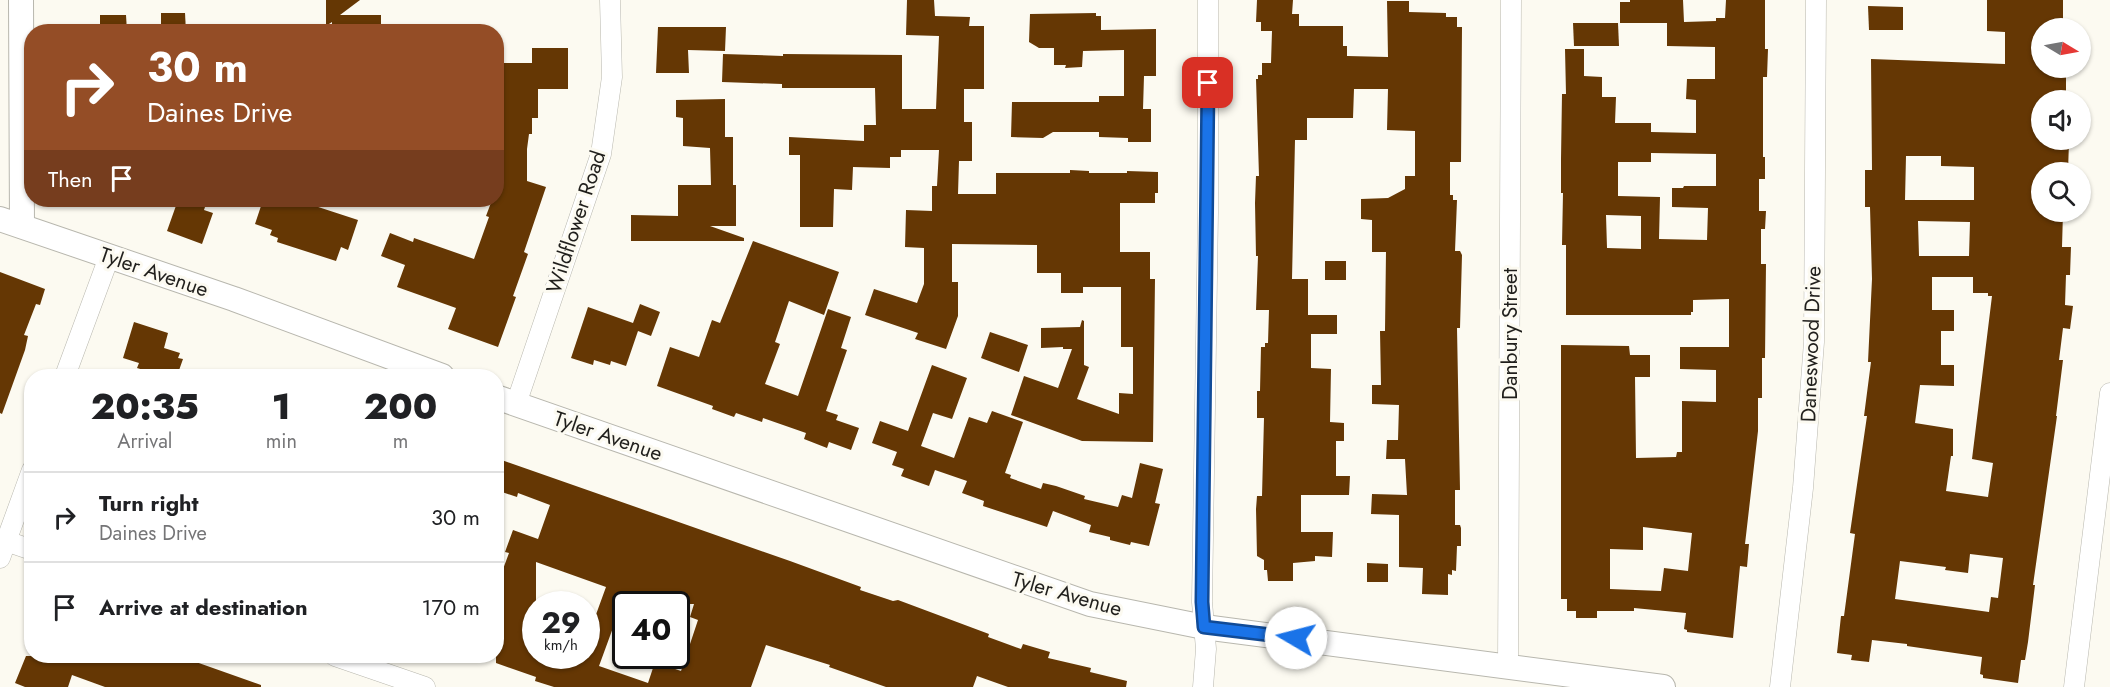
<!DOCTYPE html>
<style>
body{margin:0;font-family:Jost,sans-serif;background:#f6f6f6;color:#202124;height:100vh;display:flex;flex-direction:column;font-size:22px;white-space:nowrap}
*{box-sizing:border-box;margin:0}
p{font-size:20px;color:#757577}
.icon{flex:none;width:33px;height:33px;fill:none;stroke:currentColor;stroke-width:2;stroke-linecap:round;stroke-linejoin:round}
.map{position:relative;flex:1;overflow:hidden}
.drawer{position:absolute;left:24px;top:369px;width:480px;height:294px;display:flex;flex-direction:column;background:#fff;border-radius:24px;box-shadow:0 2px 4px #0004}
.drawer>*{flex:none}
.banner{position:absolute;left:24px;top:24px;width:480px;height:183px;border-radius:24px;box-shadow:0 2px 4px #0004;background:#944d26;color:#fff;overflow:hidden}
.needle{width:39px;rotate:100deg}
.buttons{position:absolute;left:2031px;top:18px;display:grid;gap:12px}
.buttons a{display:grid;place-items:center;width:60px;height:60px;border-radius:50%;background:#fff;box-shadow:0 2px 4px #0004;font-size:30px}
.speed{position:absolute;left:522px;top:591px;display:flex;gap:12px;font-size:30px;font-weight:700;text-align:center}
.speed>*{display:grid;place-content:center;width:78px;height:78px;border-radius:50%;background:#fff;box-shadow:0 2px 4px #0004;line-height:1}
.speed small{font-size:15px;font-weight:400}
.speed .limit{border:3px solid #111;border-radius:9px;background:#fff;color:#111}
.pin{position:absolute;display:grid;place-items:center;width:51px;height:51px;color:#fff;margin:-26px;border-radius:12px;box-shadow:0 3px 9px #0006}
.me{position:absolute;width:66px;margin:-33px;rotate:278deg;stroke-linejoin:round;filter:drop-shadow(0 0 4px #0008)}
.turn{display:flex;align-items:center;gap:21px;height:126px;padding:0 24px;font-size:27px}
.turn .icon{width:78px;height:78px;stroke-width:2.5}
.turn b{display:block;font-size:42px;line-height:51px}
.then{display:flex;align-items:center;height:57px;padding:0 24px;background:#0003;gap:12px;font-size:22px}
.eta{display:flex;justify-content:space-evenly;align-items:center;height:102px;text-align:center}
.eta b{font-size:36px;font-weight:800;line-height:42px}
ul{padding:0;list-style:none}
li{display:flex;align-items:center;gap:18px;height:90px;padding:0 24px;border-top:2px solid #e0e0e0}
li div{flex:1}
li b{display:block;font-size:22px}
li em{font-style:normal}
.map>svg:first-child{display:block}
</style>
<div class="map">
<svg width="2110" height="687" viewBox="0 0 2110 687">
<rect width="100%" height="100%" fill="#fcfaf1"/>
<!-- building -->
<g fill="#653704" fill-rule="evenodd">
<path d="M326 0H360L340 15H381V32H332V22L326 26Z"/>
<path d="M907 0H934L935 16 970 17 969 26H984V89H964V122H972V161H959L958 194H996V173H1070V170L1089 171V173H1127V171L1158 172V193H1155V203H1120V252H1150V279H1155L1153 442 1082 441 1011 415 1024 376 1058 388 1072 349H1063V347L1041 348V328L1080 327 1082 320 1084 321V365L1089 367 1077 399 1119 414V393L1133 394V347H1121V287H1083V293H1061V273H1037V245L952 244V282H958V316L946 349 915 339 918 333 865 315 874 289 917 303 924 284V248L905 247 906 210 932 211V186H937L939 150H901V157H890V168L853 167 852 190 834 189 833 227H800V155H789V137L864 141V125H876L875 88H782V84L722 82 723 54 783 56V54L902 55V109H936L939 36 906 35Z"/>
<path d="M1257 0H1293L1292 14H1299V26H1343V46H1347V56L1388 57 1387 1H1409V12L1446 13V17H1457V27H1462L1461 162H1450V195H1453V200H1457L1455 251H1460L1462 255 1460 328H1457L1460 490H1455V525H1460L1461 528V546H1457L1456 571 1452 570V575L1448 574V595L1422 594 1423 568 1399 567V515L1371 514 1372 494 1407 495 1405 459H1386L1387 440H1398L1399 405 1372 404V385H1381L1380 331H1385L1386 252H1372V220L1361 219V199L1388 198 1405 189V176H1415V131L1387 130 1388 89H1354L1353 118H1307V140H1295L1292 279H1308V315H1337V334H1311V368L1331 369 1330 422 1344 423V441H1336V476H1350L1349 495H1301V532H1333L1332 557 1315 556V561L1293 563V581H1268L1267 570H1264V560L1257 556 1256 509 1257 496H1262L1264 418H1257V391H1260L1261 347H1265V343H1268L1269 310H1256L1258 256H1256L1255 203 1256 176H1259L1256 79H1258V75H1262V63H1271L1272 31H1261V22H1256Z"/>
<path d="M1630 0H1683L1684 22 1716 21V18H1725L1726 0H1765V49H1768L1767 77H1763V157H1765V179H1759V211H1766L1765 229H1761V264H1766L1765 358H1762V398H1758V431L1745 544H1749L1747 567 1740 566 1733 638 1687 632V630L1684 629 1686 613 1634 608V611H1597V618H1576V611H1567V599H1561V345L1629 346 1630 355H1650V377H1635L1636 458 1676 457 1677 452H1682V401L1716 402V370L1680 369V347H1729V299L1693 300V312H1691V315H1566V245H1562L1563 193H1561V159L1562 94H1566L1565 49H1584V76L1602 77V97H1616L1615 123H1651V132L1696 133V100L1686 99 1687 79H1715V47L1667 46V23H1620V2H1630ZM1651 153 1716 154V186H1684L1683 188H1672V207L1708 208 1707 240 1659 239 1660 197 1618 196V162H1651ZM1606 215 1641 216V249L1607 248ZM1643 527 1692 533 1688 571 1664 568 1661 591 1610 589V549L1643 550Z"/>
<path d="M1987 0H2063V26L2042 25V68H2066V100H2042V141H2069L2068 172H2042V212H2063L2062 247H2071L2070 275H2066L2065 305 2073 306 2070 329 2063 328 2059 360H2063L2056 416H2057L2033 585H2035L2028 642 2025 660H2021L2018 683 1983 678V675L1980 674 1982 657 1907 646V644L1872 640 1869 662 1851 660 1852 655 1837 653 1841 616H1844L1855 534 1850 533 1867 416H1864L1871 362H1868L1872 279 1870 207H1865V170H1872L1871 59 2005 64V32L1987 31ZM1906 156H1941V166L1974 167V200H1905ZM1918 221 1970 222 1969 256H1919ZM1932 277H1973V293H1988V296H1992L1972 459 1993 463 1988 497 1946 491 1951 456H1953V429L1915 423 1920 385 1954 386V365H1941V331H1954V310H1932ZM1970 554 2003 558 1998 598 1991 597 1989 612 1895 599 1900 561 1946 567 1945 570 1968 573Z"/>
<path d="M1868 6 1903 7V30H1869Z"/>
<path d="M161 13H185L186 32H161Z"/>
<path d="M1096 13V16H1101V30L1156 29V76H1144L1143 109H1151V142H1128V138L1099 137V132H1053L1043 138 1011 137 1012 102H1099V96H1124V50L1083 51 1082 67 1065 68 1066 65H1054V48H1039L1029 42 1030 14Z"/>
<path d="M100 15H126L127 32H100Z"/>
<path d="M1573 23H1618L1619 46H1574Z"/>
<path d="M658 27H726L725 51 688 50 689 73H656Z"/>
<path d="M532 48H568V89H538V118H532V134H529L527 149V181L546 187 524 252 528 254 513 296 516 297 498 347 448 329 456 308 397 287 405 265 381 256 390 233 413 242 414 238 474 259 489 217 486 216 492 200H496V63H532Z"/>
<path d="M725 99V137H733V185H736V226H710L744 238V241H631V215L678 216V185H711L710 148 683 146V118L676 117V100Z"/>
<path d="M178 200 205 207 204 210 213 213 202 244 167 231Z"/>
<path d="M263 200H308L306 203 358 220 348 250 341 247 336 261 277 242 278 238 270 235 272 230 255 224Z"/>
<path d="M753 241 839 272 824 315 789 301 775 342 780 344 765 384 798 396 828 309 851 317 841 348 847 350 826 411 838 415 836 420 859 428 851 450 829 442 827 448 804 439 806 433 763 418 762 422 736 413 734 417 712 409 713 406 657 386 670 347 699 357 712 320 720 323Z"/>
<rect x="1325" y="261" width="21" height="19"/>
<path d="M0 272 45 289 40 305 36 304 24 335 28 336 25 350 2 414 0 413Z"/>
<path d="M640 304 660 312 651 336 638 331 626 366 611 361 610 365 594 360 593 365 571 358 588 307 633 323Z"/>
<path d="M134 322 168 333 164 348 180 353 178 358 183 359 177 376H151L153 373 137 368 139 363 123 358Z"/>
<path d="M990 332 1028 345 1019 372 981 358Z"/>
<path d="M932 365 967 378 952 419 933 413 921 446 954 458 969 417 987 423 992 411 1023 422 1005 473 1011 475 1010 478 1041 489 1043 483 1056 486 1085 496 1084 499 1118 507 1122 495 1132 498 1140 463 1163 469 1155 503 1160 504 1149 546 1131 542 1130 545 1110 540V537L1089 532 1091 525 1053 511 1047 527 983 506 984 501 962 493 967 481 935 470 929 486 901 476 904 469 892 465 897 452 872 443 880 421 908 431Z"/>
<path d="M496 458 790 561 861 587 860 590 893 601 898 600 989 634 988 637 1021 649 1023 644 1050 652 1048 658 1091 668 1090 672 1127 681 1126 687H1008L977 676 973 687H886L829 667 830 665 766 645 751 687H554L535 681 536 677 496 663V588L509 553 505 552 513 530 538 539 550 505 518 493 517 497 496 490ZM536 562 606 587 586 642V656H536ZM625 595 653 604H694L690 617 698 620 681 671 655 662 648 683 599 666Z"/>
<path d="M1367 563 1388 564V582H1367Z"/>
<path d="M26 656H146L159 660 161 656H179L261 685V687H105L72 675 68 687H25L15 683Z"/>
</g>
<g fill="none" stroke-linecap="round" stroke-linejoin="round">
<defs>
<g id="minor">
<path d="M65 376 109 257"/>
<path d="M516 404 601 154 612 77 610 0"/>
<path d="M6 541 32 550"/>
<path d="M0 558 32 470"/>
<path d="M335 656 425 687"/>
<path d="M1508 668 1511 0"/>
<path d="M1203 687 1206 649 1202 602 1208 212V0"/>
<path d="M1780 687 1803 488 1814 342 1816 0"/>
<path d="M2074 687 2110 393"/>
</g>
<g id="tertiary">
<path d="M21 0 22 226"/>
<path d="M0 219 234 299 442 376"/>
<path d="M496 397 1090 604 1204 627 1663 687"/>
</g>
</defs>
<!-- minor casing -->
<use href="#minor" stroke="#b8b7ae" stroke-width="21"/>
<!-- tertiary casing -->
<use href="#tertiary" stroke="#b8b7ae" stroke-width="26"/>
<!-- minor -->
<use href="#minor" stroke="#fff" stroke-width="20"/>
<!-- tertiary -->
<use href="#tertiary" stroke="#fff" stroke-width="24"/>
</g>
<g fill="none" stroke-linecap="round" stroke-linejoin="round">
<defs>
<path id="route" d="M1208 83 1202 602 1204 627 1296 638"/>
</defs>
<!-- route casing -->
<use href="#route" stroke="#114b97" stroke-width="15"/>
<!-- route -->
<use href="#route" stroke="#1a73e8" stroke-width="10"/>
</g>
<g text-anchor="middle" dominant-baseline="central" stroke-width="6" stroke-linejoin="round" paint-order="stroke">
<!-- street labels -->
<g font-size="21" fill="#201f1c" stroke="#fcfaf1">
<text transform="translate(576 222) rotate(-72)">Wildflower Road</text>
<text transform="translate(154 272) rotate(19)">Tyler Avenue</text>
<text transform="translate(1510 334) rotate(-90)">Danbury Street</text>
<text transform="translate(1811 344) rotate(-88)">Daneswood Drive</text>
<text transform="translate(608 436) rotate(19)">Tyler Avenue</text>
<text transform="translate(1067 594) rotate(16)">Tyler Avenue</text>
</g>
</g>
</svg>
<div class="buttons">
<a><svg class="needle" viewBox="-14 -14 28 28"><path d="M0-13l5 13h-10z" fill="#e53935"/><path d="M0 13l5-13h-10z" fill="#757577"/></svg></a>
<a><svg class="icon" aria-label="sound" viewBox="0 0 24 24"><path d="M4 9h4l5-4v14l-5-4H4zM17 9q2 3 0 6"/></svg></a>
<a><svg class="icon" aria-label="search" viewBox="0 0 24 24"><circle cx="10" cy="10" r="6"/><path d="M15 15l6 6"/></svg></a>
</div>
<div class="speed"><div>29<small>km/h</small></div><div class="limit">40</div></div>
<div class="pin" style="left:1208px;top:83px;background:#d93025"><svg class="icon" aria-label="arrive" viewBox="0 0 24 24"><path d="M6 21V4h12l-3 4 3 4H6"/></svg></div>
<svg class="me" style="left:1296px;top:638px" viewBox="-20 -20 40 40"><circle r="19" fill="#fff"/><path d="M0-13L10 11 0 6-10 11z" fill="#1a73e8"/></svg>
<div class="banner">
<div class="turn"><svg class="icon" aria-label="right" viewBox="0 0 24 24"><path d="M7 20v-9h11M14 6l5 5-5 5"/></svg><div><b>30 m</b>Daines Drive</div></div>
<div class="then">Then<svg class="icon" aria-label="arrive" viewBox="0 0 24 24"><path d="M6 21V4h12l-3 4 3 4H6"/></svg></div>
</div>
<section class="drawer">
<div class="eta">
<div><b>20:35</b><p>Arrival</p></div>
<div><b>1</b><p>min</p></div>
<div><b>200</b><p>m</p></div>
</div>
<ul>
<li><svg class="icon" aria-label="right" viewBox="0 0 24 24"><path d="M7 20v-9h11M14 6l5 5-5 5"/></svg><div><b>Turn right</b><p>Daines Drive</p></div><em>30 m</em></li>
<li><svg class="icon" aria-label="arrive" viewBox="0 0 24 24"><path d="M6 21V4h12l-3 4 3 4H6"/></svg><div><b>Arrive at destination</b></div><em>170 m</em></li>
</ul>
</section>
</div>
